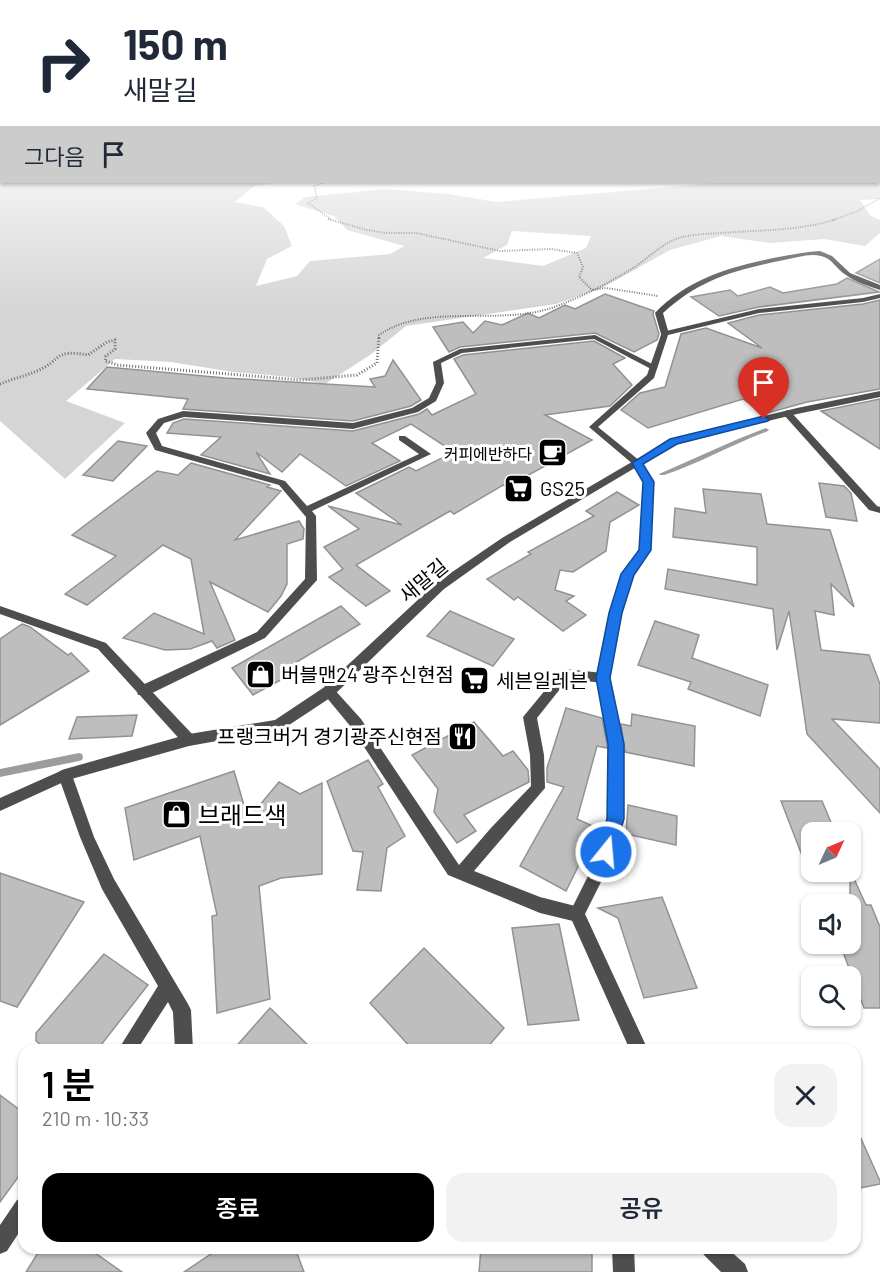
<!DOCTYPE html>
<html lang="ko">
<meta charset="utf-8">
<style>
body{margin:0;font-family:Barlow,"Noto Sans KR",sans-serif;background:#f2f2f3;color:#1f2937;height:100vh;display:flex;flex-direction:column;font-size:22px;white-space:nowrap}
*{box-sizing:border-box;margin:0}
p{font-size:20px;color:#747a83}
.icon{flex:none;width:33px;height:33px;fill:none;stroke:currentColor;stroke-width:2;stroke-linecap:round;stroke-linejoin:round}
.map{position:relative;flex:1;overflow:hidden}
.side{position:absolute;left:18px;top:1044px;width:843px;height:210px;display:flex;flex-direction:column;background:#fff;border-radius:18px;box-shadow:0 2px 4px #0004}
.side>*{flex:none}
.banner{position:absolute;left:0px;top:0px;width:880px;height:183px;box-shadow:0 2px 4px #0004;background:#fff;color:#1f2937;overflow:hidden}
.needle{width:39px;rotate:46deg}
.controls{position:absolute;left:801px;top:822px;display:grid;gap:12px}
.controls a{display:grid;place-items:center;width:60px;height:60px;border-radius:12px;background:#fff;box-shadow:0 2px 4px #0004;font-size:30px}
.pin{position:absolute;display:grid;place-items:center;width:51px;height:51px;color:#fff;margin:-62px -26px;border-radius:50% 50% 50% 0;rotate:-45deg;box-shadow:0 0 6px #0007}
.pin .icon{rotate:45deg}
.me{position:absolute;width:66px;margin:-33px;rotate:17deg;stroke-linejoin:round;filter:drop-shadow(0 0 4px #0008)}
.turn{display:flex;align-items:center;gap:21px;height:126px;padding:0 24px;font-size:27px}
.turn .icon{width:78px;height:78px;stroke-width:2.5}
.turn b{display:block;font-size:42px;line-height:51px}
.then{display:flex;align-items:center;height:57px;padding:0 24px;background:#0003;gap:12px;font-size:22px}
.round{display:grid;place-items:center;flex:none;width:63px;height:63px;border-radius:18px;background:#f2f2f3}
.head{display:flex;align-items:center;justify-content:space-between;height:102px;padding:0 24px}
h1{font-size:36px;font-weight:600;line-height:45px;color:#000}
.button{display:flex;gap:12px;margin-top:auto;padding:12px 24px}
.button a{flex:1;height:69px;border-radius:18px;background:#000;color:#fff;font-size:24px;font-weight:600;line-height:69px;text-align:center}
.button a+a{background:#f2f2f3;color:#1f2937}
.map>svg:first-child{display:block}
</style>
<div class="map">
<svg width="880" height="1272" viewBox="0 0 880 1272">
<rect width="100%" height="100%" fill="#fff"/>
<!-- green -->
<path fill="#d5d5d5" fill-rule="evenodd" d="M0 128 2 182H283L254 186 235 202 263 207 284 226 292 246 267 259 256 286 297 276 310 261 390 254 404 246 347 230 334 216 295 204 306 197 385 189 449 194 497 202 727 182H879V128L880 199 860 200 871 216 880 220V233L865 246 824 239 770 243 721 236 670 250 602 288 556 304 406 326 370 355 325 384 290 377 233 372 171 362 115 359 66 401 125 423 65 479 0 421ZM512 231 591 236 586 248 543 266 483 258 507 245Z"/>
<g fill="none" stroke-linecap="round" stroke-linejoin="round">
<!-- stream -->
<g fill="#9c9c9c" fill-rule="evenodd">
<path d="M766 428 769 430 768 431C733 444 700 463 664 475H660L659 474 738 439Z"/>
<path d="M79 753 82 754 83 757 82 760 79 761 0 777V769Z"/>
</g>
</g>
<!-- building -->
<g fill="#bebebe" stroke="#929292" stroke-width="1.5">
<path d="M880 259V283L856 273Z"/>
<path d="M847 278 879 292 759 307 719 316 691 297 730 290 738 296 770 287 783 293 837 284Z"/>
<path d="M605 294 654 311 653 314 659 334 657 340 634 352 595 333 460 347 449 352 433 327 463 322 473 333 485 321 502 325 528 313 539 318 565 305 575 309Z"/>
<path d="M880 300V389L807 402 764 414 743 399 648 428 621 410 640 393 665 387 681 334 706 328 762 348 728 323 759 315 863 304Z"/>
<path d="M594 341 625 358 613 364 632 385 610 406 545 415 592 440 507 487 503 485 454 514 450 511 356 565 390 591 366 606 329 577 343 569 324 547 359 529 328 506 402 525 356 493 409 467 416 471 454 452 411 424 372 443 400 461 346 486 300 454 282 472 256 452 270 474 201 455 221 437 167 433 173 423 184 419 353 431 419 414 427 409 432 415 476 394 454 359 463 355Z"/>
<path d="M393 360 421 400 411 406 353 421 183 409 188 399 87 389 107 367 225 378 375 387 370 379 385 376Z"/>
<path d="M880 399V449L821 411Z"/>
<path d="M118 441 147 446 113 481 83 475Z"/>
<path d="M191 463 270 485 267 487 281 491 235 540 299 521 304 529 303 539 287 544V584L281 596 268 612 210 582 235 640 217 648 212 641 190 649 165 650 123 638 154 613 204 634 191 559 163 545 87 605 65 594 116 556 72 535 157 471 178 475Z"/>
<path d="M819 483 844 486 851 493 857 521 826 517Z"/>
<path d="M703 489 761 494 767 524 830 530 854 607 831 584 834 615 815 611 821 650 869 655 880 684V723L832 719 880 769V813L807 734 789 611 777 650 773 609 665 589 668 569 757 585V547L673 537 675 508 706 513Z"/>
<path d="M617 492 639 505 610 522 606 551 573 572 560 570 555 590 574 596 566 601 586 615 563 631 518 597 514 600 487 579 531 554 528 552 594 516 586 511Z"/>
<path d="M341 606 360 624 285 669 290 675 253 695 232 668Z"/>
<path d="M450 611 514 639 493 666 427 636Z"/>
<path d="M655 621 699 635 692 658 768 685 760 716 688 689 691 682 638 665Z"/>
<path d="M22 624 30 627 68 655 71 653 89 671 0 725V639Z"/>
<path d="M566 708 602 718 607 744V748L597 746 577 819 597 828 566 891 520 866 564 787 547 782V768Z"/>
<path d="M632 714 695 726 694 766 625 752 621 724 631 726Z"/>
<path d="M137 715 132 736 69 739 77 717Z"/>
<path d="M474 722 503 756 513 751 528 770 529 782 464 815 476 831 457 843 434 812 438 789 412 755Z"/>
<path d="M368 760 383 784 378 787 405 836 387 848 381 891 357 890 363 852 353 851 327 781Z"/>
<path d="M234 771 248 819 279 782 300 794 322 783V874L281 878 259 886 270 999 217 1013 212 916 217 915 200 836 134 860 125 808Z"/>
<path d="M781 801H822L835 832H812V876H810Z"/>
<path d="M628 805 677 816 676 845 626 834Z"/>
<path d="M850 870 866 905H871L880 927V1008H864L840 944H850Z"/>
<path d="M0 873 84 902 17 1007 0 1001Z"/>
<path d="M662 897 697 988 644 998 618 918 598 908Z"/>
<path d="M559 924 579 1020 528 1025 512 928Z"/>
<path d="M424 948 504 1028 485 1050H413L370 1003Z"/>
<path d="M104 954 148 985 97 1050H47L36 1041V1033Z"/>
<path d="M270 1008 313 1050H233Z"/>
<path d="M0 1095 24 1113V1169L0 1202Z"/>
<path d="M855 1125 880 1181V1184L855 1189Z"/>
<path d="M41 1248H88L122 1272H26Z"/>
<path d="M220 1248H295L304 1272H184Z"/>
<path d="M481 1248H592V1272H479Z"/>
</g>
<g fill="none" stroke-linecap="round" stroke-linejoin="round">
<!-- path-far2 -->
<g stroke="#707070" stroke-width="1.5" stroke-dasharray="1 1.5" stroke-linecap="butt">
<path d="M326 182 314 186 317 198 308 203 332 220"/>
<path d="M833 220 858 211 880 198"/>
</g>
<!-- path-far1 -->
<g stroke="#707070" stroke-width="2" stroke-dasharray="1 1.5" stroke-linecap="butt">
<path d="M328 219 367 230 386 233H416L500 251 551 249 577 253 583 267 579 277 592 290 606 288 658 296"/>
<path d="M379 338V335C425 303 495 325 548 309 576 300 605 285 630 270 647 260 660 244 679 238 692 234 707 234 720 233 759 230 800 231 837 219"/>
</g>
<!-- path -->
<path stroke="#707070" stroke-width="3" stroke-dasharray="1 2" stroke-linecap="butt" d="M0 384C12 379 25 376 37 371 63 360 52 349 88 355L107 342 115 340V349L106 356 105 361 118 365 301 380 357 375 377 363 379 336"/>
<!-- service -->
<g fill="#4e4e4e" fill-rule="evenodd">
<path d="M820 251 832 256 850 273 880 285V290C869 286 855 282 846 275 837 270 832 258 821 256 810 253 795 258 784 260 735 270 700 279 663 313L669 334 665 336 661 334 655 313C687 279 730 267 773 258 789 255 804 252 820 251Z"/>
<path d="M595 335 658 367 651 369 594 339 462 353 441 363 444 383 436 401 418 412 353 429 184 417 164 423 156 433 162 446 285 481 307 506 419 454 399 440V436H405L431 454 312 511 316 516 317 580 265 638 148 695H138L137 691 138 687 257 632 305 579 306 517 279 485 155 450 146 433 158 419 183 411 353 423 412 408 429 398 436 383 433 362 460 349Z"/>
<path d="M787 410 790 411 877 506 880 507V513L869 510 784 415 783 413Z"/>
<path d="M565 669 603 673 607 675 609 678 607 681 603 683 568 679 537 718 544 755 545 788 474 871 540 897 583 908 585 914 583 920 577 922 540 913 448 875 351 727 322 692 323 688H333L361 719 459 865 490 829 531 786 530 755 523 717 561 671Z"/>
<path d="M65 769 70 771 72 775 94 837 114 879 188 1004 191 1010 193 1050H175L173 1012 168 1002 137 1050H118L158 986 102 889 80 837 58 775 60 771Z"/>
<path d="M24 1197V1225L7 1251 0 1254V1225L17 1200Z"/>
<path d="M612 1248H634L635 1272H613Z"/>
</g>
<!-- minor -->
<g fill="#4e4e4e" fill-rule="evenodd">
<path d="M880 294V298L863 302 759 313 668 335 654 378 598 427 640 461 654 481 650 550 632 575 621 613 609 678 623 744V819L608 868 585 914 648 1050H630L569 914 593 866 609 819V744L597 678 609 613 621 574 640 550 644 481 634 465 589 427 647 375 662 332 759 309 863 298Z"/>
<path d="M0 606 106 643 194 736 196 740 194 744 189 746 184 744 98 649 0 614Z"/>
<path d="M700 1248H727L745 1264 748 1272H721L704 1255Z"/>
</g>
<!-- tertiary -->
<path fill="#4e4e4e" fill-rule="evenodd" d="M880 391V397L797 414 677 443 510 542 444 589 333 696 283 729 189 746 68 780 0 811V798L65 769 189 734 275 720 323 688 436 583 502 538 671 439 797 408Z"/>
</g>
<!-- sky -->
<linearGradient id="sky" x2="0" y2="1"><stop stop-color="#89aaca"/><stop offset="0.42" stop-color="#fff"/><stop offset="1" stop-color="#fff" stop-opacity="0"/></linearGradient>
<rect width="880" height="307" fill="url(#sky)"/>
<!-- route -->
<path fill="#1a73e8" stroke="#114b97" stroke-width="1.5" d="M764 416 769 419 768 421 677 444 643 464 654 482 651 550 634 575 622 613 610 678 624 744V819L612 858 606 860 599 858 597 852 607 819 608 744 596 678 609 613 621 574 639 550 643 482 632 463 670 439Z"/>
<!-- icons -->
<defs>
<symbol id="cafe-square" viewBox="-11 -11 22 22"><rect x="-9" y="-9" width="18" height="18" rx="4" fill="#000" stroke="#fff"/><path d="M-5.5-4.5H6V0H3Q3 3.5 0 3.5H-2.5Q-5.5 3.5-5.5 0ZM3-3.2v2h1.7v-2ZM-6 4.5H4V6H-6Z" fill="#fff"/></symbol>
<symbol id="supermarket-square" viewBox="-11 -11 22 22"><rect x="-9" y="-9" width="18" height="18" rx="4" fill="#000" stroke="#fff"/><path d="M-6-5.5h2.5l.6 2H6L4.5 2H-2.5L-4.4-4H-6ZM-1.5 3.2a1.3 1.3 0 1 0 .1 0ZM3 3.2a1.3 1.3 0 1 0 .1 0Z" fill="#fff"/></symbol>
<symbol id="shop-square" viewBox="-11 -11 22 22"><rect x="-9" y="-9" width="18" height="18" rx="4" fill="#000" stroke="#fff"/><path d="M-5-2.5h2.3a2.7 3.5 0 0 1 5.4 0H5L5.5 6h-11ZM-1.5-2.5h3a1.5 2.3 0 0 0-3 0Z" fill="#fff"/></symbol>
<symbol id="restaurant-square" viewBox="-11 -11 22 22"><rect x="-9" y="-9" width="18" height="18" rx="4" fill="#000" stroke="#fff"/><path d="M-5-6h1v4h1v-4h1v4h1v-4h1v5L-1.5 .5V6h-2V.5L-5-1ZM5-6V6H3V1.5H1.5Q1.5-4 5-6Z" fill="#fff"/></symbol>
</defs>
<g fill-rule="evenodd">
<use href="#cafe-square" x="536" y="436" width="33" height="33"/>
<use href="#supermarket-square" x="502" y="472" width="33" height="33"/>
<use href="#shop-square" x="244" y="658" width="33" height="33"/>
<use href="#supermarket-square" x="458" y="664" width="33" height="33"/>
<use href="#restaurant-square" x="446" y="720" width="33" height="33"/>
<use href="#shop-square" x="160" y="798" width="33" height="33"/>
</g>
<g text-anchor="middle" dominant-baseline="central" stroke-width="6" stroke-linejoin="round" paint-order="stroke">
<!-- far-poi labels -->
<g font-size="16" fill="#000" stroke="#fff" text-anchor="end">
<text x="532" y="453">커피에반하다</text>
</g>
<!-- poi labels -->
<g font-size="20" fill="#000" stroke="#fff" text-anchor="start">
<text x="540" y="488">GS25</text>
<text x="281" y="674">버블맨24 광주신현점</text>
<text x="496" y="680">세븐일레븐</text>
<text x="442" y="736" text-anchor="end">프랭크버거 경기광주신현점</text>
</g>
<!-- street labels -->
<g font-size="20" fill="#000" stroke="#fff">
<text transform="translate(423 580) rotate(-40)">새말길</text>
</g>
<!-- near-poi labels -->
<g font-size="24" fill="#000" stroke="#fff" text-anchor="start">
<text x="198" y="814">브래드색</text>
</g>
</g>
</svg>
<div class="controls">
<a><svg class="needle" viewBox="-14 -14 28 28"><path d="M0-13l5 13h-10z" fill="#e53935"/><path d="M0 13l5-13h-10z" fill="#747a83"/></svg></a>
<a><svg class="icon" aria-label="sound" viewBox="0 0 24 24"><path d="M4 9h4l5-4v14l-5-4H4zM17 9q2 3 0 6"/></svg></a>
<a><svg class="icon" aria-label="search" viewBox="0 0 24 24"><circle cx="10" cy="10" r="6"/><path d="M15 15l6 6"/></svg></a>
</div>
<div class="pin" style="left:764px;top:419px;background:#d93025"><svg class="icon" aria-label="arrive" viewBox="0 0 24 24"><path d="M6 21V4h12l-3 4 3 4H6"/></svg></div>
<svg class="me" style="left:606px;top:852px" viewBox="-20 -20 40 40"><circle r="17" fill="#1a73e8" stroke="#fff" stroke-width="3"/><path d="M0-11L8 9 0 5-8 9z" fill="#fff"/></svg>
<div class="banner">
<div class="turn"><svg class="icon" aria-label="right" viewBox="0 0 24 24"><path d="M7 20v-9h11M14 6l5 5-5 5"/></svg><div><b>150 m</b>새말길</div></div>
<div class="then">그다음<svg class="icon" aria-label="arrive" viewBox="0 0 24 24"><path d="M6 21V4h12l-3 4 3 4H6"/></svg></div>
</div>
<section class="side">
<div class="head"><div><h1>1 분</h1><p>210 m · 10:33</p></div><a class="round"><svg class="icon" aria-label="close" viewBox="0 0 24 24"><path d="M6 6l12 12M18 6L6 18"/></svg></a></div>
<div class="button"><a>종료</a><a>공유</a></div>
</section>
</div>
